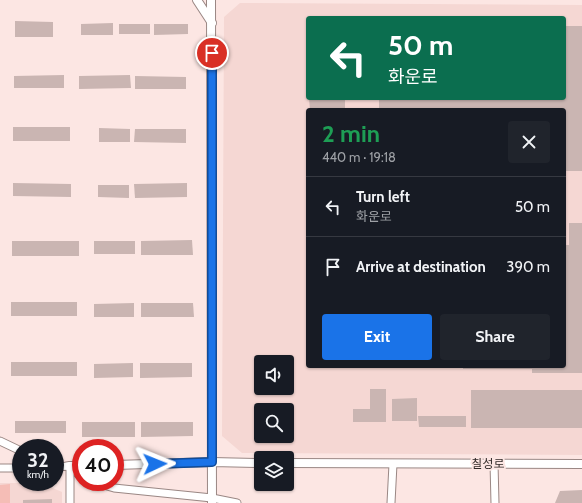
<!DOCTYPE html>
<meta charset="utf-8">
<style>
body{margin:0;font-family:Cabin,"Noto Sans KR",sans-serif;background:#20242c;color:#f1f3f6;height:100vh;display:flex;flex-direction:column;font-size:15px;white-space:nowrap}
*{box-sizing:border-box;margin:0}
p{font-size:13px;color:#9ea1a6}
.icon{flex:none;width:22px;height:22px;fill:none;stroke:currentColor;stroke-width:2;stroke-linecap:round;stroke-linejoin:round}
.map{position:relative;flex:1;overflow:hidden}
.sheet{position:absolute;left:306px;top:108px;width:260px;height:260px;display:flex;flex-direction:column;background:#171b24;border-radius:4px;box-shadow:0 1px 3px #0004}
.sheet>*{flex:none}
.banner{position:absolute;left:306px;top:16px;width:260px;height:84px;border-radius:4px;box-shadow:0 1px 3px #0004;background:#0b6e4f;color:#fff;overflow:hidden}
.fabs{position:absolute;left:254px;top:355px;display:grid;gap:8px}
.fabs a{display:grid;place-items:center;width:40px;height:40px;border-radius:4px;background:#171b24;box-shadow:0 1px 3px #0004;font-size:20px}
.speed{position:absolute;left:12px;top:439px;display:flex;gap:8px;font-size:20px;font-weight:700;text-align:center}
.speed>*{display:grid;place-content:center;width:52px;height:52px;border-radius:50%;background:#171b24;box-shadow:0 1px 3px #0004;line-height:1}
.speed small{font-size:10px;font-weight:400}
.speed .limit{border:6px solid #d22;background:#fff;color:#111}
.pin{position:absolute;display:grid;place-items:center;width:34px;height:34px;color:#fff;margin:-17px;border:2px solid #fff;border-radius:50%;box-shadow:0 1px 4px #0007}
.me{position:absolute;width:44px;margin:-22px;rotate:88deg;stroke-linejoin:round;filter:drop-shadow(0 0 3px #0008)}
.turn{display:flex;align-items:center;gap:14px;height:84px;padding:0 16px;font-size:18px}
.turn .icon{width:52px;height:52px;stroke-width:2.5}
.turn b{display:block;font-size:28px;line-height:34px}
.round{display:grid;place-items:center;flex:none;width:42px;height:42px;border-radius:4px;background:#20242c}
.overview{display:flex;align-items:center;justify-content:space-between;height:68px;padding:0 16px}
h1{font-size:24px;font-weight:700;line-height:30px;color:#1e9e55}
.button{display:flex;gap:8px;margin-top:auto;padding:8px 16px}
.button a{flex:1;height:46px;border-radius:4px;background:#1a73e8;color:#fff;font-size:16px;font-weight:700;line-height:46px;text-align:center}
.button a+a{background:#20242c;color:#f1f3f6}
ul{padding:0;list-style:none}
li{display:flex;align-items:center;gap:12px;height:60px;padding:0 16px;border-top:1px solid #363941}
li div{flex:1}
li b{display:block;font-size:15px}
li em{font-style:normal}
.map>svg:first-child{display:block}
</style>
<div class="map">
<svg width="582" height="503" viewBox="0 0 582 503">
<rect width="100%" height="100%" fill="#fce6e3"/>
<!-- built -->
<g fill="#f5d7d3" fill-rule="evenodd">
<path d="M240 3 582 5V455L242 453 222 436 224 17ZM308 18H564V98H308ZM308 110H564V366H308ZM261 362H287V388H261ZM261 410H287V436H261Z"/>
<path d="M0 483H41L62 492V503H0Z"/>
</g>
<!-- green -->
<path fill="#f5bdb6" d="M10 484V503H0V485Z"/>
<!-- building -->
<g fill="#cab5b2">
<path d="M425 16V18H353V17Z"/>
<path d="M15 21 53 22V37H15Z"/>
<path d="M113 23V35H81V24Z"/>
<rect x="119" y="24" width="31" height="10"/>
<path d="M154 24H188V34L154 35Z"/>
<path d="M564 26H582V171H564V110H379V98H564Z"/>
<path d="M64 75V88H14V76Z"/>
<path d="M130 75 131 88 79 89V76Z"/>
<path d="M135 76 186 77V89H135Z"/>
<path d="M309 98H345V110H310Z"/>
<rect x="13" y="127" width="57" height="14"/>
<path d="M99 128 130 129V142H99Z"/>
<path d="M135 129H186V143L134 142Z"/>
<path d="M13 183 71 184V197L13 196Z"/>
<path d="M187 183V197L135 198 134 184Z"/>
<path d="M98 185H129V198L98 197Z"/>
<path d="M569 223H582V373H532V369H463V366H564V245H569Z"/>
<path d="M192 240 193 255H141V241Z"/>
<rect x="12" y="241" width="67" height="15"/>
<rect x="94" y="241" width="41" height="13"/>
<rect x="11" y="302" width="66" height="14"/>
<path d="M134 303V317H94V304Z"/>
<path d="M141 303H193L194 317H141Z"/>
<rect x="11" y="362" width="66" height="14"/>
<path d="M133 363V377L94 378V364Z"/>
<path d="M140 363H192V377L140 378Z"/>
<path d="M370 389H386V422H353V409H370Z"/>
<rect x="471" y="390" width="111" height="38"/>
<path d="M417 398V421H392V399Z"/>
<path d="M418 416H466V427H419Z"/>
<rect x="15" y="421" width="51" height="12"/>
<rect x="82" y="422" width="53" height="15"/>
<path d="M141 422H193V436L141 437Z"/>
<path d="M582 490V503H555L560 491Z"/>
<path d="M52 499V503H23V500Z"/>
</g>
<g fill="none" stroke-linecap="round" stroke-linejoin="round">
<defs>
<g id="minor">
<path d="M0 441 21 451"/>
<path d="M494 463 495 503"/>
<path d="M67 466H70L81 477"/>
<path d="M55 467 70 466V503"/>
<path d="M0 468H21"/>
<path d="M93 482 114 488 212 498 237 503"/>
<path d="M391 503 393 464"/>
</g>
<g id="tertiary">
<path d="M197 0 212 23"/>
<path d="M211 0 212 503"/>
<path d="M287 463 582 464"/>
<path d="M115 465 212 462 261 463"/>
<path d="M70 466H81"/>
</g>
</defs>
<!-- minor casing -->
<use href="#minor" stroke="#9a8784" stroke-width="9"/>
<!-- tertiary casing -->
<use href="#tertiary" stroke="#9a8784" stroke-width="10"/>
<!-- minor -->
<use href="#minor" stroke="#fff" stroke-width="7"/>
<!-- tertiary -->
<use href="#tertiary" stroke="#fff" stroke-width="8"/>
</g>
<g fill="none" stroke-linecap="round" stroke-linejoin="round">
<defs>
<path id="route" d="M155 464 212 462V53"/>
</defs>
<!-- route casing -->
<use href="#route" stroke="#114b97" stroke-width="10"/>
<!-- route -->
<use href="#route" stroke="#1a73e8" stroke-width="7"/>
</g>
<g text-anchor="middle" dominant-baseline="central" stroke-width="4" stroke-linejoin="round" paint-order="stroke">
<!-- street labels -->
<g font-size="12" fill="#2f2827" stroke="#fce6e3">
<text x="488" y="463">칠성로</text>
</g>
</g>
</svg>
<div class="fabs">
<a><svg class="icon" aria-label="sound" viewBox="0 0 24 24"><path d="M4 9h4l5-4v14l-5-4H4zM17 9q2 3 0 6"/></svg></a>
<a><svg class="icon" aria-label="search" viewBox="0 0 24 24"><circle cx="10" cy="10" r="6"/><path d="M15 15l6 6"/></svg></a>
<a><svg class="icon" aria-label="layers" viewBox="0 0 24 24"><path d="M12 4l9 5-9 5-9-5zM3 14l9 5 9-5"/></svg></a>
</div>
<div class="speed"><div>32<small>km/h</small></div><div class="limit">40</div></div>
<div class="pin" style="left:212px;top:53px;background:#d93025"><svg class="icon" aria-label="arrive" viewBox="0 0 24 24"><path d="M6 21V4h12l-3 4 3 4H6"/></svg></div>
<svg class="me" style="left:155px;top:464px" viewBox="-20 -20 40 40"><path d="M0-17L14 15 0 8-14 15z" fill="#1a73e8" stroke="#fff" stroke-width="4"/></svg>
<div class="banner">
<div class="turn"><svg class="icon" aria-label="left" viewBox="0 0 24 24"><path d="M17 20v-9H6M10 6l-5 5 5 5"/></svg><div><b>50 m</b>화운로</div></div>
</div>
<section class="sheet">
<div class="overview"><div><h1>2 min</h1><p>440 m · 19:18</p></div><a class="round"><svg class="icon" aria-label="close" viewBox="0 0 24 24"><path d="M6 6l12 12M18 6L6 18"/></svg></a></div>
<ul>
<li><svg class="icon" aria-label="left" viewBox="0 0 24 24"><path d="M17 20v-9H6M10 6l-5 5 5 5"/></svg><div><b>Turn left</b><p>화운로</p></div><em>50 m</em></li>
<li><svg class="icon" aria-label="arrive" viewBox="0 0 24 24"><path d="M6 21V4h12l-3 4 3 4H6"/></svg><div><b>Arrive at destination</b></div><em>390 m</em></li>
</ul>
<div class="button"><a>Exit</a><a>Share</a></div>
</section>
</div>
